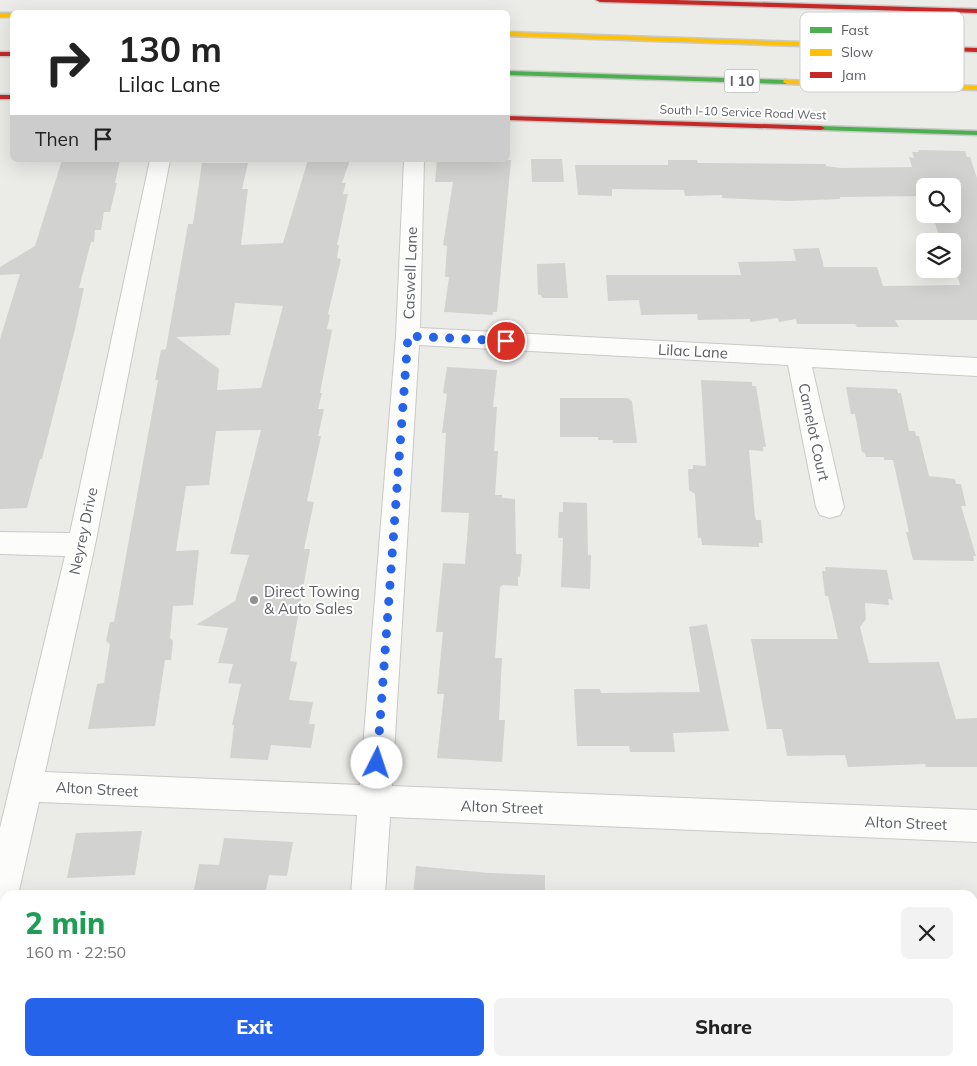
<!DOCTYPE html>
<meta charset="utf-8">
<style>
body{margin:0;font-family:Mulish,sans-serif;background:#f2f2f2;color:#222;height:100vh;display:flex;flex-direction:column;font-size:19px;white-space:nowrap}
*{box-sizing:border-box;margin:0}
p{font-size:16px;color:#767676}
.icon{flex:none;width:28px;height:28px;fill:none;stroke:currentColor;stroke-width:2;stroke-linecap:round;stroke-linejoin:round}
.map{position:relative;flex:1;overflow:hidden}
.drawer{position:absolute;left:0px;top:890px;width:978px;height:176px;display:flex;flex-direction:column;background:#fff;border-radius:15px 15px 0 0;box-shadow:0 5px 20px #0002}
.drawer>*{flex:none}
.top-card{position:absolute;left:10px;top:10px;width:500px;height:152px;border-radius:8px;box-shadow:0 5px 20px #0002;background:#fff;color:#222;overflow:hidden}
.tools{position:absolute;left:916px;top:178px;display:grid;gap:10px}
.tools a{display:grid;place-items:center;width:45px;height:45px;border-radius:8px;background:#fff;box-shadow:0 5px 20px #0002;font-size:25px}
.pin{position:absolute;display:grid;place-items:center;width:42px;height:42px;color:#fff;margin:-21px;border:2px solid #fff;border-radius:50%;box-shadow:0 1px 5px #0007}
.me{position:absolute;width:55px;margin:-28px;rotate:4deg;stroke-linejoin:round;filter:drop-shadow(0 0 4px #0008)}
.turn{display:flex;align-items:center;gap:18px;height:105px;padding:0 25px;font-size:22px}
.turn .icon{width:65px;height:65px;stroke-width:2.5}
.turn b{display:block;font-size:35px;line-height:42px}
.then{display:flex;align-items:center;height:48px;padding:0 25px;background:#0003;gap:10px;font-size:19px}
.round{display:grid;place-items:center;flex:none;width:52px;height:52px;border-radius:8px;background:#f2f2f2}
.headline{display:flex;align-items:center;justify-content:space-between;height:85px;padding:0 25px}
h1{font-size:30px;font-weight:800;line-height:38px;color:#1e9e55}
.action{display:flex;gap:10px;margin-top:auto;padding:10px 25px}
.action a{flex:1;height:58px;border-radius:8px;background:#2563eb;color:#fff;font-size:20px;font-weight:800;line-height:58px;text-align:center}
.action a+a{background:#f2f2f2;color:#222}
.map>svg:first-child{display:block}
</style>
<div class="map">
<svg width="977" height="1066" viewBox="0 0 977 1066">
<rect width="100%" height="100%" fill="#ebebe7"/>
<!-- building -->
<g fill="#d2d2d0" fill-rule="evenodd">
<path d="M918 150 965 151 967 157H970L977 178V320H895L899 327H857L855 324H797L796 319 779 322 778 318 750 322V319L698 320 697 314 641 315 639 300 608 301 606 275H741L738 262 796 261 793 249 819 248 824 267H877L883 286 960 285 952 256V235H939L932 214H952V186H925V196L840 197V199L789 201 722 198V195L685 196 684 190 612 189V196L578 195 575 165H668V160H697L698 163 826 164V166L841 168 912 167 909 157 914 158 912 152H919Z"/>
<path d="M531 159H562L564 182H532Z"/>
<path d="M62 160H120L115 183H117L110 212H104L101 230H95L94 242H91L79 288H84L75 329 42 459H40L27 508 0 509V339L20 274 0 275V267L35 246Z"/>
<path d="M308 160H350L342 183H346L343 194H348L337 245H339L337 258 341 259 328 314 330 315 327 329 332 330 320 393H322L318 409H324L318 436H321L307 501 314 502 304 549H310L290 661 297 662 289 700 313 702 309 724H315L311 748 271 745 268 760 230 758 234 725H232L241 684 228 683 233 664 218 663 228 628 196 625 235 601 249 555 230 554 261 430 216 431 209 485 186 486 176 551 199 550 193 605 173 606 170 638 173 641 171 660H165L155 726 88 729 97 684 104 683 110 644 106 641 110 622H114L158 380H155L161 350 166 349 188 224H193L202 163H248L242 189H248L241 245 283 243ZM235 303 283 306 261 388 217 390 219 369 176 337 230 335Z"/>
<path d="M437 160H511L497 312H493V315L444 312 449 277H445L447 246 443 245 453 182H435Z"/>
<path d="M565 263 568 298H542L541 295H538L537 264Z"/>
<path d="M447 367 497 370 493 407H497L494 451H498L495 495H502V498L515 499 516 554H522L520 577 518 576V586L503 585 500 587 495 658H502L499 720H505L502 762 437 758 444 694H437L443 632H436L443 563 465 564 469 513 441 512 446 433H442L447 394 443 393Z"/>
<path d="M701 380 752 382V386H756L766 447H763V451L749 450 755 516 756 520H761L763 543H759V547L702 545 701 538H698L695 494 689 490 688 469H693V465L706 466Z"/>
<path d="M846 387 897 389 898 393H901L909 431H915L916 436H919L929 476 955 479 956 484H961L966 506H961L976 556H973L974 561 913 560 906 532H909L893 460H884V457H866L865 453 862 452 855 414H851Z"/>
<path d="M560 398H627L632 401 637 443H613V440H598V437H560Z"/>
<path d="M563 502 587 503 588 555H591L590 589 561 587 563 538H558L559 512H563Z"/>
<path d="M825 567 887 570 893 600 888 599 889 605 865 603 866 619 860 627 869 663 939 662 956 719 977 718V767H926L925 764 848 767 845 755 787 756 782 729H767L751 639H838L828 596H825L822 571H826Z"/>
<path d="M707 624 729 731 673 733 675 752H630L629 746H577L574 689H600L601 693 700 692 689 627Z"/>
<path d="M142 831 135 875 67 878 76 833Z"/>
<path d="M224 838 293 842 287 876 269 875 265 895H193L199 864 219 865Z"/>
<path d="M416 866 488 873 545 875V895H413Z"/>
</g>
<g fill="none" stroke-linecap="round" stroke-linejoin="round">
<defs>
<g id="street">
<path d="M150 160H170L95 545 45 772 360 785 396 336 404 160H424L420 328 977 358V376L812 367 844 507 840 515 830 518 820 515 816 507 788 365 419 345 392 786 977 810V842L390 817 385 895H351L357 815 39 802 18 895H5V915L0 917V828L65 556 0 554V532L70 533Z"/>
<path d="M339 1061H377L376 1066H338Z"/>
</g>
<g id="fast">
<path d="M508 71 787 80 791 82 787 84 508 75Z"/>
<path d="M818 126 977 131V135L821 130 817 128Z"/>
</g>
<g id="slow">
<rect x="0" y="13" width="12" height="4"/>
<path d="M508 32 890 45 894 47 890 49 508 36Z"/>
<path d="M784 80 977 86V90L787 84 783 82Z"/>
</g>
<g id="jam">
<path d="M596 0H675L977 9V13L600 2Z"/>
<path d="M887 45 977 48V52L890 49H887Z"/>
<rect x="0" y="52" width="12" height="4"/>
<rect x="0" y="95" width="12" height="4"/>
<path d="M508 116 821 126 825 128 821 130 508 120Z"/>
</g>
</defs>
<!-- street casing -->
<use href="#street" stroke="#c9c9c8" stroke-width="2"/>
<!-- fast casing -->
<use href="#fast" stroke="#c9c9c8" stroke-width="3"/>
<!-- slow casing -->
<use href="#slow" stroke="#c9c9c8" stroke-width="3"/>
<!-- jam casing -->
<use href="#jam" stroke="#c9c9c8" stroke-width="3"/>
<!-- street -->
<use href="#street" fill="#fcfcfb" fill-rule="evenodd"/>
<!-- fast -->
<use href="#fast" fill="#4caf50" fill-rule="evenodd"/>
<!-- slow -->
<use href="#slow" fill="#ffc107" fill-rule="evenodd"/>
<!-- jam -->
<use href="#jam" fill="#c62828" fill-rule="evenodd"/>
</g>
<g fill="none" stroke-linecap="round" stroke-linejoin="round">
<!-- route -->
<path stroke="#2563eb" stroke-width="9" stroke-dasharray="0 16.2" d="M377 763 408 336 506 341"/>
</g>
<!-- markers -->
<circle fill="#8f9192" stroke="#fff" stroke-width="2" cx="254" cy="600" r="5"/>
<g text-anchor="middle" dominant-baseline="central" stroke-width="4" stroke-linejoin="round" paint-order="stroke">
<!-- far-street labels -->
<g font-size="12" fill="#5d6064" stroke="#fff">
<text transform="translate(743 112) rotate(2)">South I-10 Service Road West</text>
</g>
<!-- shield labels -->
<rect fill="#fff" stroke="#8e9092" stroke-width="1" x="724.5" y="69.5" width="35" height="23" rx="4"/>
<g font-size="14" font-weight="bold" fill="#5d6064">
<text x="742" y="81">I 10</text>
</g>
<!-- street labels -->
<g font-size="15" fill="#5d6064" stroke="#fff">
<text transform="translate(410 273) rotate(-88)">Caswell Lane</text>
<text transform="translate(693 351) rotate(3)">Lilac Lane</text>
<text transform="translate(814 432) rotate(78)">Camelot Court</text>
<text transform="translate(83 531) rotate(-78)">Neyrey Drive</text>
<text transform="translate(97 789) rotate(3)">Alton Street</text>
<text transform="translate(502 807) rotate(2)">Alton Street</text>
<text transform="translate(906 823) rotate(2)">Alton Street</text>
</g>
<!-- poi labels -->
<g font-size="15" fill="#5d6064" stroke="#fff" text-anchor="start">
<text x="264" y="591">Direct Towing<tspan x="264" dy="17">&amp; Auto Sales</tspan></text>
</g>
</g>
<!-- legend -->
<rect x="800" y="12" width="164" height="80" rx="8" fill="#fff" stroke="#cecfd0" stroke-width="1"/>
<rect x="810" y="27" width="22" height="6" fill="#4caf50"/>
<rect x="810" y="49" width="22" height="7" fill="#ffc107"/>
<rect x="810" y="72" width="22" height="6" fill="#c62828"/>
<g font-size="14" fill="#5d6064">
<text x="841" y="35">Fast</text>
<text x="841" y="57">Slow</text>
<text x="841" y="80">Jam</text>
</g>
</svg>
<div class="tools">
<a><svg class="icon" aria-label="search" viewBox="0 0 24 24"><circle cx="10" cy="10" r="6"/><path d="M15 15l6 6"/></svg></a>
<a><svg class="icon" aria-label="layers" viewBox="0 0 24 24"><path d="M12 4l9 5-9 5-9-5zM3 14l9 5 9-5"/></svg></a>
</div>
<div class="pin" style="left:506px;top:341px;background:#d93025"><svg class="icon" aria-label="arrive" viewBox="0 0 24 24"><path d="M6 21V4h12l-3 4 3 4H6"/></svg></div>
<svg class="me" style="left:377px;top:763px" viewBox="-20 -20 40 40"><circle r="19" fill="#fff"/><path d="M0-13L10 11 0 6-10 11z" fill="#2563eb"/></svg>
<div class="top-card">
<div class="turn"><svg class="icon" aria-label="right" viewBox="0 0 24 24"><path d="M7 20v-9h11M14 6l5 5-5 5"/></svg><div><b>130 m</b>Lilac Lane</div></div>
<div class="then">Then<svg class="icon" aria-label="arrive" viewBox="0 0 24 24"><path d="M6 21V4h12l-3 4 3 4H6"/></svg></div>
</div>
<section class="drawer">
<div class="headline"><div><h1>2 min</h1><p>160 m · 22:50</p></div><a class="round"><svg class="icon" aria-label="close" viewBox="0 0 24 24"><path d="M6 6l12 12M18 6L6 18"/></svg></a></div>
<div class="action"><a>Exit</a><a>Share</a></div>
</section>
</div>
